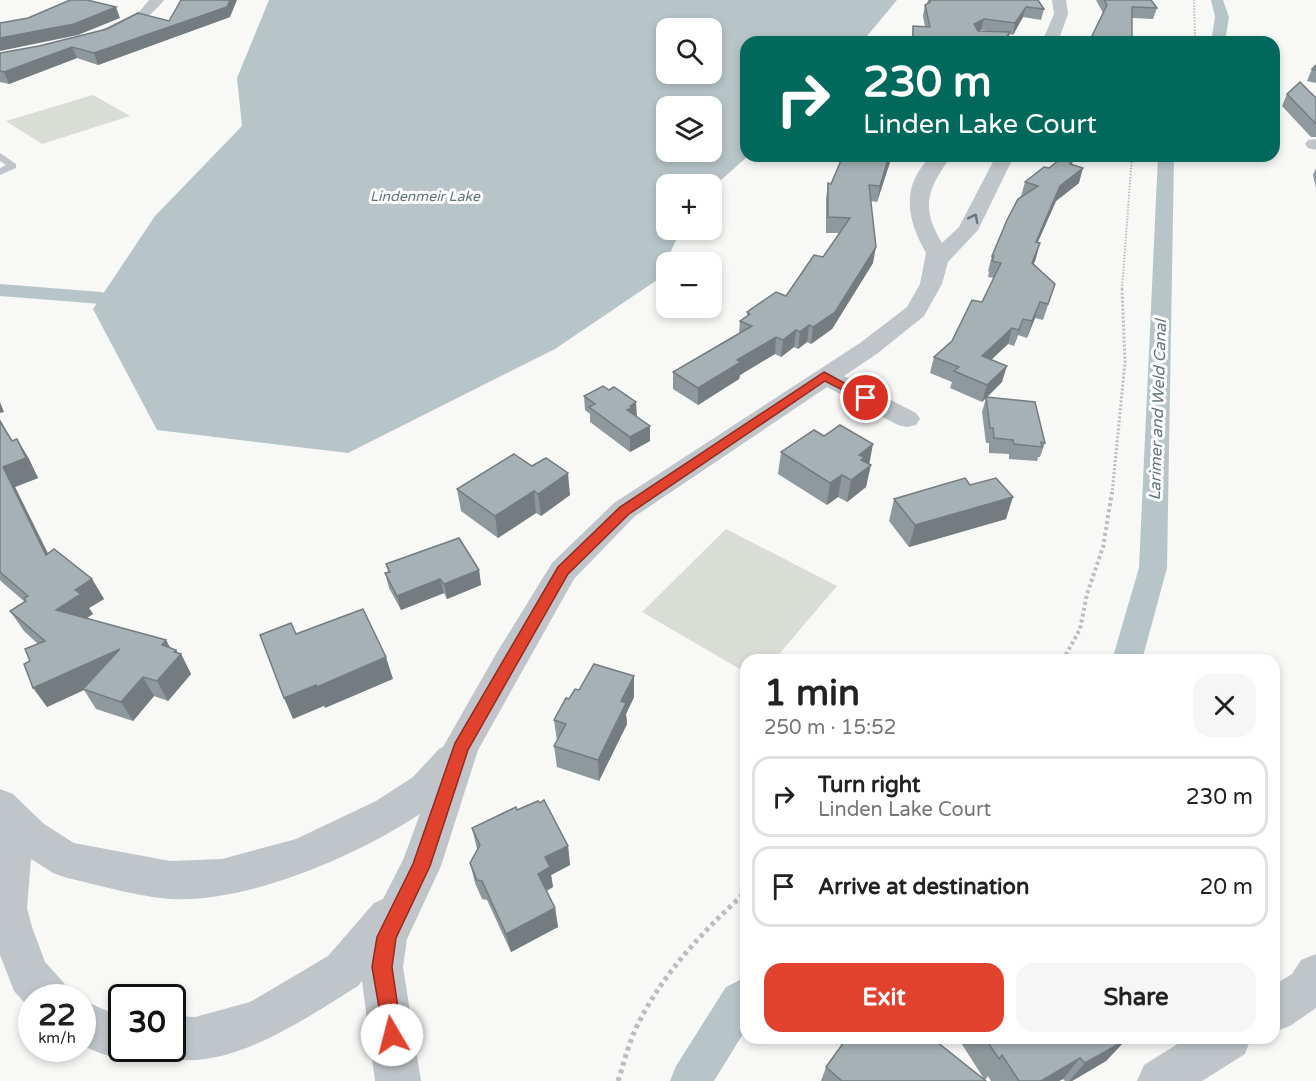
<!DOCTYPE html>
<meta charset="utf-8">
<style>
body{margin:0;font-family:"Varela Round",sans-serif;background:#f6f6f6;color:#222;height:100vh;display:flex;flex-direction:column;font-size:22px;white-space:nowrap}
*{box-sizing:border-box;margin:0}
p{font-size:20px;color:#767676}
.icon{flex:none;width:33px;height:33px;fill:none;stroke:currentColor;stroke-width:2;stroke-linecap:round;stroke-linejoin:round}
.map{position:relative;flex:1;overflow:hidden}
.side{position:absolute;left:740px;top:654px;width:540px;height:390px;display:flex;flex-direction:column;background:#fff;border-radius:18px;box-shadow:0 3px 9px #0003}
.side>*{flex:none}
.banner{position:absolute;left:740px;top:36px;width:540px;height:126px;border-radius:18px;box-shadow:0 3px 9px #0003;background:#00695c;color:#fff;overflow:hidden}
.buttons{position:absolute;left:656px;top:18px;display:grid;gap:12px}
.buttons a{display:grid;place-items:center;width:66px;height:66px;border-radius:12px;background:#fff;box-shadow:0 3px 9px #0003;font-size:30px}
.speed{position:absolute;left:18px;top:984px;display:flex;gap:12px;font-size:30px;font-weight:700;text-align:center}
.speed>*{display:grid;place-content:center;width:78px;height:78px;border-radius:50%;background:#fff;box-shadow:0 3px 9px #0003;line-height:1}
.speed small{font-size:15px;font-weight:400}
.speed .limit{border:3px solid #111;border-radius:9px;background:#fff;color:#111}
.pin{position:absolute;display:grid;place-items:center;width:51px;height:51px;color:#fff;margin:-26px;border:3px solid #fff;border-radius:50%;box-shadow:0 2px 6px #0007}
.me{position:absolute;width:66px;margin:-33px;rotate:352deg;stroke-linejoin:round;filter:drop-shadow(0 0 4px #0008)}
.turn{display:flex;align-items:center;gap:21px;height:126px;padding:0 24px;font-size:27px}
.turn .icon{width:78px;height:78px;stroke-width:2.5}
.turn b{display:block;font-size:42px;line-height:51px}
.round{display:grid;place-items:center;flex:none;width:63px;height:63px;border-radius:18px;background:#f6f6f6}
.summary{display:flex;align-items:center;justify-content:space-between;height:102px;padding:0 24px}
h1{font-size:36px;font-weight:800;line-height:45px}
.primary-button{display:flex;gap:12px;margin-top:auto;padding:12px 24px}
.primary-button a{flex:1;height:69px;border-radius:18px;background:#e0422e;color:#fff;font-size:24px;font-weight:800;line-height:69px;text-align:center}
.primary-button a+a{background:#f6f6f6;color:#222}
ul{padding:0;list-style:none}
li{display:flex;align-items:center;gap:18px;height:81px;margin:0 12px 9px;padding:0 12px;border:3px solid #e0e0e0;border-radius:18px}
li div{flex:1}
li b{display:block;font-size:22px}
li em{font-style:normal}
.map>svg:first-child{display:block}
</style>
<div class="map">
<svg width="1316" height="1081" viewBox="0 0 1316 1081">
<rect width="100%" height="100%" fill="#f8f8f6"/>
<!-- green -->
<g fill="#d9ddd5">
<path d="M93 95 130 116 42 144 6 121Z"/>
<path d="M726 529 837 586 774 660H746L745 672 642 612Z"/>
</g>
<!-- water -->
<path fill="#b7c5c8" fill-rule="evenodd" d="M269 0H897L862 42H746V156H748L711 189V184H666V230H681L657 280 555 349 348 453 157 430 93 309 155 216 242 126 237 78ZM666 28H711V74H666ZM666 106H711V152H666Z"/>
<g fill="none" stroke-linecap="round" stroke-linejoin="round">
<!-- canal -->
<g fill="#b7c5c8" fill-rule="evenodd">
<path d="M1211 0H1223L1229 17 1225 42H1211L1215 17Z"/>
<path d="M1158 156H1174L1167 568 1142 660H1112L1139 568Z"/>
<path d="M0 284 101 292 108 294 111 298 108 302 101 304 0 296Z"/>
<path d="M746 977V1029L714 1081H670L676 1066 726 987Z"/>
</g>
<!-- path-far3 -->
<g stroke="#babec0" stroke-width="2" stroke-dasharray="1.5 1.5" stroke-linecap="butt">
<path d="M1192 42 1195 37 1194 0"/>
<path d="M1122 289 1132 156"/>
</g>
<!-- path-far2 -->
<path stroke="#babec0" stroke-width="3" stroke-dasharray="2 2" stroke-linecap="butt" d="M1112 494 1125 362 1122 288"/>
<!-- path-far1 -->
<path stroke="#babec0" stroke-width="4" stroke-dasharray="3 3" stroke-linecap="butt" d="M1063 660 1080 629 1087 594 1103 547 1112 492"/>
<!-- path -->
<path stroke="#babec0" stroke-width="5" stroke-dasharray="4 4" stroke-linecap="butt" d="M618 1081C624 1063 628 1045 636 1028 662 974 702 932 746 892"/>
<!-- service -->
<path fill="#bfc5c8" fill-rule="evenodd" d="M0 153 16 164V168L0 175V168L6 165 0 161Z"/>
<!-- minor -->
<g fill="#bfc5c8" fill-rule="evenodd">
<path d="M149 0H164C154 14 121 40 103 35L101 32 103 29 140 11Z"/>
<path d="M1052 0H1066L1068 14 1058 42H1042L1054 14Z"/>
<path d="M981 32 1014 37 1022 42 976 40 973 37 976 34Z"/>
<path d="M1316 139V150L1308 148 1305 144 1308 140Z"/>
<path d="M931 156H951C929 188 919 205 942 243L959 227 996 156H1014L978 230 948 262 942 284 924 316 878 353 844 376 916 413 920 419 916 425 907 427 898 425 827 387 634 517 574 579 478 750 441 866 407 939 403 967 421 1081H375L362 981 358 986C306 1018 219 1080 156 1054L154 1048H172V1016L195 1017 250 1002 328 956 374 903 383 899 403 860 420 814C356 856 249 903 171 899 140 897 98 885 67 878L53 873 31 859 27 908 32 927 45 962 64 983 71 998H32V1011L14 991 0 955V789L13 794 44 824 74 843 170 861 222 859 296 839 376 801 413 777 439 749 443 747 496 654 552 563 614 503 860 343 907 307 920 284 926 253C907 219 900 187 931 156Z"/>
<path d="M1316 954V1008L1290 1026 1274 1032V985L1292 974 1301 960Z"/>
<path d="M82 1000 110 1012 122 1013V1048H139L138 1051C114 1061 105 1056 82 1045Z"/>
<path d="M1187 1038H1251L1245 1054 1202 1081H1137L1144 1065Z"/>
</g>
</g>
<!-- wall -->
<g fill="#8f989c" fill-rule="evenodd">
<path d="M928 0H1038L1044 9 1041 20 1023 17 1013 35 1009 34 1008 42H911L913 26 925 27 923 16 925 5 927 4ZM981 30 995 32 979 31Z"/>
<path d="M1096 0H1151L1157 8 1153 19 1132 18 1103 13Z"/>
<path d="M230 17 98 65 77 58 9 84 0 82V53L39 46 169 21Z"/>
<path d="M1316 65V83L1307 81 1312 69Z"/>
<path d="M1287 94 1316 98V137H1311L1282 106Z"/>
<path d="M843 156H892L877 202 871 201 873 263 832 329 811 344 807 342 798 349 794 347 781 357 775 354 740 375 739 379 698 405 673 389V372L739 333 740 321 747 316V312L786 296 823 257 839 233H826V199L828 183 831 184Z"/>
<path d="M1072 165 1079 183 1056 201 1038 242 1036 258 1034 264 1055 284 1043 320 1035 318 1027 338 1018 335 1014 346 1008 344 991 360 1002 382 987 397 1045 443 1040 457H1038L1037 461 1009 459V454L989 453V443H986L982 412 986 398 982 402 950 388 952 382 930 373 934 357 952 341 982 302 994 278 988 277 989 272 988 271 992 256 1021 196 1025 182 1049 168Z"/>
<path d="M1316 168V188L1313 175Z"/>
<path d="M584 396 650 426V441L630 452 590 422V414L585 410Z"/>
<path d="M0 420 12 441 17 439 29 459 38 478 15 487 48 553 92 579 104 599 89 608 93 614 86 618 166 640 170 648 176 650 178 653 181 654 191 674 168 701 154 696 133 721 96 709 84 690 47 707 30 661 38 644 24 631 10 611 25 602 3 583 0 580Z"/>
<path d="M781 452 869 465 866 487 847 502 838 497 827 505 778 474Z"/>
<path d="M514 454 570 495 541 516 536 513 498 538 461 511 457 489Z"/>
<path d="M970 485 1006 519 909 547 889 521 894 499Z"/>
<path d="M386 564 479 570 481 585 447 599 444 593 401 610 389 588 385 573 388 572Z"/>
<path d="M634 676V697L626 714 627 724 599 781 557 767 554 746 557 741 554 720 569 699 579 690Z"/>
<path d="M517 810 568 846 570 865 551 875 553 887 547 891 555 908 558 927 511 952 487 900 482 899 475 883 470 863 477 849 472 828Z"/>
<path d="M958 1038H1132L1122 1044 1106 1061 1072 1081H1065L1063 1079 1059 1081H991L988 1076 985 1080V1081H821L826 1067 984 1079Z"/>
</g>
<!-- shaded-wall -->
<g fill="#747c7f">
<path d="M230 0H237L230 17 98 65 94 53Z"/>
<path d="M116 7 120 18 78 35 0 51V38Z"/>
<path d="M1026 7 1023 17 1013 35 1015 23Z"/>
<path d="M984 19 981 30 971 35 974 24Z"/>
<path d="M1010 32 1008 42H1003Z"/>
<path d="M72 47 77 58 9 84 4 72Z"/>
<path d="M889 156H892L877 202 880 186Z"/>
<path d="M1073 156H1075L1074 159 1066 179Z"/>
<path d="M1083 168 1079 183 1056 201 1031 257 1036 242 1060 186Z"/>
<path d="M1040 243 1036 258 1028 278 1032 263Z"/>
<path d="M876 247 873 263 832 329 811 344 813 327Z"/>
<path d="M1040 302 1035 318 1027 338 1032 321Z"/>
<path d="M1023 319 1018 335 1014 346 1019 330Z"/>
<path d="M809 325 807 342 798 349 800 332Z"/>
<path d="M1012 328 1008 344 978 372 982 356Z"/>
<path d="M796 330 794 347 781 357 783 340Z"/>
<path d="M776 337 775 354 740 375 739 379 698 405V388L737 360Z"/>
<path d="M1007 366 1002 382 982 402 987 385Z"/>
<path d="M0 402 4 412 0 413Z"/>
<path d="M636 402 637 417 627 410 630 406Z"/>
<path d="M650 426V441L630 452V437Z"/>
<path d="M17 439 29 459 38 478 15 487 58 575 46 555 3 467Z"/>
<path d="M873 444 869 466 871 465 866 487 847 502 851 480 859 455Z"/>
<path d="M568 473 570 495 541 516 538 494Z"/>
<path d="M842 475 838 497 827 505 830 483Z"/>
<path d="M534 491 536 513 498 538 495 516Z"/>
<path d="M1013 497 1006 519 909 547 915 525Z"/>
<path d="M479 570 481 585 447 599 444 584Z"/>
<path d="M92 579 104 599 89 608 93 614 69 630 56 610 75 590Z"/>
<path d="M440 579 444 593 401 610 397 596Z"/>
<path d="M166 640 176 659 174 652 176 650 179 655 181 654 191 674 168 701 157 681 162 645Z"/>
<path d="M120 649 132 668 47 707 33 688Z"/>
<path d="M386 657 393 679 325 708 324 706 293 719 284 698Z"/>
<path d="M634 676V697L626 714 627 724 599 781 598 760 621 701Z"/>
<path d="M143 677 154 696 133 721 121 702Z"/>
<path d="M568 846 570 865 551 875 553 887 541 893 538 874 545 857Z"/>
<path d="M555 908 558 927 511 952 506 934Z"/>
<path d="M1118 1038H1132L1122 1044 1106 1061 1072 1081H1069L1085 1063Z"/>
<path d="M1080 1058 1063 1079 1059 1081H1041Z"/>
</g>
<!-- building -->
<g fill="#a6b1b5" stroke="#747c7f" stroke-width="1.5">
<path d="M70 0H87L116 7 74 24 0 38V23L28 18Z"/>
<path d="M181 0H230L227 7 94 53 72 47 4 72 0 71V53L39 46 107 29 138 13 169 21Z"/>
<path d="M930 0H1038L1044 9 1026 7 1015 23 984 19 974 24 978 31 1010 32 1003 42H913V26L930 27 925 5 930 2Z"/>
<path d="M1104 0H1151L1157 8 1132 7V42H1089L1107 5Z"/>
<path d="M1316 65V70L1312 69Z"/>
<path d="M1300 82 1316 98V124L1287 94Z"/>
<path d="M843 156H889L880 186 869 185 876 247 835 312 813 327 809 325 800 332 796 330 783 340 776 337 737 360 741 362 698 388 673 372 752 326 740 321 750 314 747 312 776 292 786 296 814 255 823 257 850 218 828 217V183L831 184Z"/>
<path d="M1064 156H1073L1070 164 1083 168 1060 186 1036 242 1040 243 1032 263 1055 284 1048 304 1040 302 1032 321 1023 319 1019 330 1012 328 982 356 1007 366 987 385 954 371 959 367 934 357 952 341 972 300 982 302 1001 263 992 261 994 256H992L1007 220 1018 199 1038 186 1025 182 1044 167 1049 168Z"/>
<path d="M603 386 609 390 614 387 636 402 630 406 632 408 627 410 650 426 630 437 589 407 595 404 584 396Z"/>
<path d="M986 397 1035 402 1045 443 1041 442 1042 447 1014 444 1013 440 994 438 993 428H990Z"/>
<path d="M0 421 7 433 12 441 17 439 26 458 3 467 46 555 54 549 92 579 75 590 81 594 56 610 166 640 162 645 176 650 174 652 181 654 157 681 143 677 121 702 83 689 120 649 33 688 24 664 30 661 25 649 45 641 10 611 26 601 24 598 28 596 0 572Z"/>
<path d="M840 425 873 444 859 455 864 457 861 460 871 465 851 480 842 475 830 483 781 452 814 430 824 436Z"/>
<path d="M514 454 532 466 546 458 568 473 538 494 534 491 495 516 457 489Z"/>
<path d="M965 478 970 485 996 478 1013 497 915 525 894 499Z"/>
<path d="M459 538 479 570 444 584 440 579 397 596 385 573 390 572 386 564Z"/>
<path d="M363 609 386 657 317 687 316 685 284 698 260 635 291 623 296 634Z"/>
<path d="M594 664 634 676 621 701 626 703 598 760 554 746 566 724 554 720 566 698 569 699 575 689 579 690Z"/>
<path d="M544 800 568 846 545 857 550 867 538 874 555 908 506 934 482 881 477 880 470 863 480 845 472 828 516 807 517 810 538 801 540 803Z"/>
<path d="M847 1038H932L986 1081H842L826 1067Z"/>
<path d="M985 1038H1124L1126 1040 1085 1063 1080 1058 1041 1081H1019L1002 1055 999 1059Z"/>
</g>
<!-- one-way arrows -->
<defs><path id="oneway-chevron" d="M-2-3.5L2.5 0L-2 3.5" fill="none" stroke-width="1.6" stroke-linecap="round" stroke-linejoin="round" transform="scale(1.5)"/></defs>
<use stroke="#647780" href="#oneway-chevron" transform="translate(974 218) rotate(-63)"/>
<!-- route -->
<path fill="#e0422e" stroke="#922b1e" stroke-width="1.5" d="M824 372 872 398 870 400H862L825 381 629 514 568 574 468 750 430 866 396 938 392 967 402 1035 399 1042 392 1045 385 1042 372 967 377 937 413 864 455 743 558 567 620 507Z"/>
<g text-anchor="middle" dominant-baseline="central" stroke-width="6" stroke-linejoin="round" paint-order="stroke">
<!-- far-water labels -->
<g font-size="14" font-style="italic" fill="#5f767b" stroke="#fff">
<text x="425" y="196">Lindenmeir Lake</text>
</g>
<!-- water labels -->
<g font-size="16" font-style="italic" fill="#5f767b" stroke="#fff">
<text transform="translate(1158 410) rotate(-88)">Larimer and Weld Canal</text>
</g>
</g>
</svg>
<div class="buttons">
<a><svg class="icon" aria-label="search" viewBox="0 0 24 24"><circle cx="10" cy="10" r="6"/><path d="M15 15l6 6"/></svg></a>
<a><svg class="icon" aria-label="layers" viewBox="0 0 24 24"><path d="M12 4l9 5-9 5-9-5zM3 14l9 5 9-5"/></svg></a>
<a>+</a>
<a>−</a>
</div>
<div class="speed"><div>22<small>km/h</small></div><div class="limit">30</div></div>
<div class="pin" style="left:866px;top:398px;background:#d93025"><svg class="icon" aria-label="arrive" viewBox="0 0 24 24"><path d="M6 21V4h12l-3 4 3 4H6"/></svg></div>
<svg class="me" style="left:392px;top:1035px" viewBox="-20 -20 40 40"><circle r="19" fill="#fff"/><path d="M0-13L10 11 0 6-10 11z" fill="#e0422e"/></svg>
<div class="banner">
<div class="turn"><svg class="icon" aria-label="right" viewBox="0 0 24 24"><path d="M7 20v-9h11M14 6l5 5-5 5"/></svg><div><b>230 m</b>Linden Lake Court</div></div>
</div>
<section class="side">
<div class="summary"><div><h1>1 min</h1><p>250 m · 15:52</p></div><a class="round"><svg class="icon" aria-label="close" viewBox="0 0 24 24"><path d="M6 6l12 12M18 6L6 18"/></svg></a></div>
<ul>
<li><svg class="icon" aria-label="right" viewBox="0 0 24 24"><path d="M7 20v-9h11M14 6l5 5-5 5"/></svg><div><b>Turn right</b><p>Linden Lake Court</p></div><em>230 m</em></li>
<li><svg class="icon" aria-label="arrive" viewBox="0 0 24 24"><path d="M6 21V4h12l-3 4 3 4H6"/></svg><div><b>Arrive at destination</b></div><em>20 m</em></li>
</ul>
<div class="primary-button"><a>Exit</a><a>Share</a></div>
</section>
</div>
